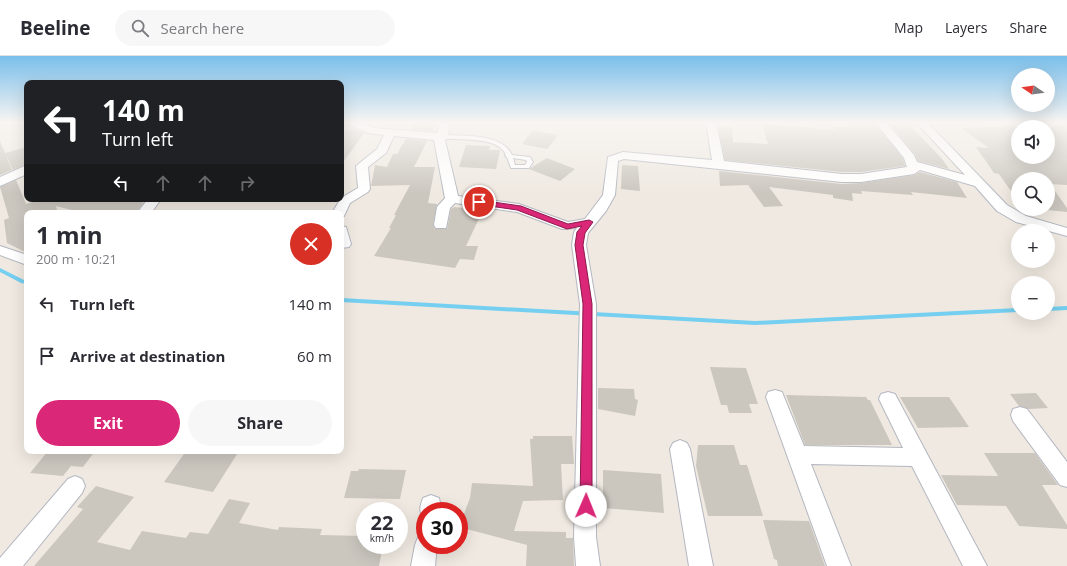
<!DOCTYPE html>
<meta charset="utf-8">
<style>
body{margin:0;font-family:"Open Sans",sans-serif;background:#f7f7f7;color:#2b2b33;height:100vh;display:flex;flex-direction:column;font-size:15px;white-space:nowrap}
*{box-sizing:border-box;margin:0}
p{font-size:13px;color:#7c7c81}
.icon{flex:none;width:22px;height:22px;fill:none;stroke:currentColor;stroke-width:2;stroke-linecap:round;stroke-linejoin:round}
.map{position:relative;flex:1;overflow:hidden}
.side{position:absolute;left:24px;top:154px;width:320px;height:244px;display:flex;flex-direction:column;background:#fff;border-radius:8px;box-shadow:0 4px 16px #0002}
.side>*{flex:none}
.guide{position:absolute;left:24px;top:24px;width:320px;height:122px;border-radius:8px;box-shadow:0 4px 16px #0002;background:#202124;color:#fff;overflow:hidden}
.needle{width:26px;rotate:283deg}
.fabs{position:absolute;left:1011px;top:12px;display:grid;gap:8px}
.fabs a{display:grid;place-items:center;width:44px;height:44px;border-radius:50%;background:#fff;box-shadow:0 4px 16px #0002;font-size:20px}
.speed{position:absolute;left:356px;top:446px;display:flex;gap:8px;font-size:20px;font-weight:700;text-align:center}
.speed>*{display:grid;place-content:center;width:52px;height:52px;border-radius:50%;background:#fff;box-shadow:0 4px 16px #0002;line-height:1}
.speed small{font-size:10px;font-weight:400}
.speed .limit{border:6px solid #d22;background:#fff;color:#111}
.pin{position:absolute;display:grid;place-items:center;width:34px;height:34px;color:#fff;margin:-17px;border:2px solid #fff;border-radius:50%;box-shadow:0 1px 4px #0007}
.me{position:absolute;width:44px;margin:-22px;rotate:1deg;stroke-linejoin:round;filter:drop-shadow(0 0 3px #0008)}
.turn{display:flex;align-items:center;gap:14px;height:84px;padding:0 12px;font-size:18px}
.turn .icon{width:52px;height:52px;stroke-width:2.5}
.turn b{display:block;font-size:28px;line-height:34px}
.lanes{display:flex;align-items:center;height:38px;padding:0 12px;background:#0003;justify-content:center;gap:20px;direction:ltr}
.lanes .off{opacity:.35}
.round{display:grid;place-items:center;flex:none;width:42px;height:42px;border-radius:21px;background:#f7f7f7}
.head{display:flex;align-items:center;justify-content:space-between;height:68px;padding:0 12px}
h1{font-size:24px;font-weight:700;line-height:30px}
.cta{display:flex;gap:8px;margin-top:auto;padding:8px 12px}
.cta a{flex:1;height:46px;border-radius:24px;background:#db2777;color:#fff;font-size:16px;font-weight:700;line-height:46px;text-align:center}
.cta a+a{background:#f7f7f7;color:#2b2b33}
ul{padding:0;list-style:none}
li{display:flex;align-items:center;gap:12px;height:52px;padding:0 12px}
li div{flex:1}
li b{display:block;font-size:15px}
li em{font-style:normal}
header{display:flex;align-items:center;gap:24px;box-sizing:border-box;height:56px;padding:0 20px;background:#fff;border-bottom:1px solid #e1e1e2}
header strong{font-size:19px}
nav{display:flex;gap:22px;margin-inline-start:auto;font-size:14px}
.search{width:280px;height:36px;background:#f7f7f7;display:flex;align-items:center;gap:10px;box-sizing:border-box;padding:0 14px;border-radius:22px;color:#7c7c81;font-size:15px}
.map>svg:first-child{display:block}
</style>
<header>
<strong>Beeline</strong>
<div class="search"><svg class="icon" aria-label="search" viewBox="0 0 24 24"><circle cx="10" cy="10" r="6"/><path d="M15 15l6 6"/></svg>Search here</div>
<nav><a>Map</a><a>Layers</a><a>Share</a></nav>
</header>
<div class="map">
<svg width="1067" height="510" viewBox="0 0 1067 510">
<rect width="100%" height="100%" fill="#efe9e1"/>
<g fill="none" stroke-linecap="round" stroke-linejoin="round">
<!-- stream -->
<g fill="#75cff0" fill-rule="evenodd">
<path d="M0 212 24 224H27V228L21 227 0 216Z"/>
<path d="M341 242 755 265 1018 252V256L755 269 341 246Z"/>
<path d="M1067 250V254L1048 255V251Z"/>
</g>
</g>
<!-- building -->
<g fill="#cbc7bf">
<path d="M415 66H436L432 75 411 73Z"/>
<path d="M847 66H874L903 103 905 110 861 116H842L725 104 718 70 732 71 733 86 768 88 762 67 835 74 832 71H851Z"/>
<path d="M888 66H907L943 104 949 113 918 105 915 98Z"/>
<path d="M1065 66H1067V129L1050 128 1067 152V156L1048 154V123H1018V145L999 118 994 117 976 91 989 92 961 72 1018 70V101H1048V73Z"/>
<path d="M347 73 357 74 364 77 341 109V75L345 76Z"/>
<path d="M533 74 558 79 547 93 522 88Z"/>
<path d="M406 83 427 85 414 111H435L428 147 437 148 433 169 435 173H447L451 153 454 151 483 154 466 190H478L474 204 460 203 455 212 374 200 391 172H389L396 159H394L410 129 371 130 375 109 387 111 393 98H397Z"/>
<path d="M0 85 12 114 0 119Z"/>
<path d="M466 89 490 90 489 94H500L496 113 459 111Z"/>
<path d="M27 91V108L13 114 5 97Z"/>
<path d="M547 102 575 113 560 125 529 113Z"/>
<path d="M622 109 638 110 640 135 621 133Z"/>
<path d="M719 115 842 128 861 127 914 119 920 116 957 126 967 142 911 136 913 139 861 135 862 138 852 137 853 145 833 142V139L769 131 783 150 764 151 748 129 720 130Z"/>
<path d="M16 124 26 148 42 143H146L136 157H83L56 150 58 157H27V197L7 187 4 164 9 162 0 131Z"/>
<path d="M710 311 746 312 758 348H749L752 357H729L727 349H721Z"/>
<path d="M598 332 634 333 635 343 638 344 635 360 598 353Z"/>
<path d="M1036 337 1048 352 1029 353 1019 350 1010 338Z"/>
<path d="M786 339 866 341 868 344H870L892 389H805Z"/>
<path d="M900 341H949L969 371 918 372Z"/>
<path d="M533 380H572L574 408H561L563 444 523 445 514 475 566 476V482H573L574 510H526L527 489 459 471 470 442 472 427 533 430 530 383H533Z"/>
<path d="M698 389H734L740 409H747L763 460H708L696 410Z"/>
<path d="M48 395H95L83 411 71 410 63 420 30 417Z"/>
<path d="M186 395H239L213 436 164 426Z"/>
<path d="M984 397H1035L1058 429H1042L1067 469V473L1019 470 1006 450 957 449 941 419 998 420Z"/>
<path d="M359 413 406 414 400 443 344 442 351 415H358Z"/>
<path d="M603 414 661 418 664 457 603 452Z"/>
<path d="M96 430 134 441 97 486 130 494 142 475 186 482 190 476 208 478 229 443 250 447 239 467 278 474 279 471 322 473 320 479 365 480V489H383L379 510H34L83 453 77 451Z"/>
<path d="M763 464 809 465 825 510H778L777 504 774 503Z"/>
</g>
<g fill="none" stroke-linecap="round" stroke-linejoin="round">
<defs>
<path id="service" d="M442 79C462 80 502 77 512 99L530 101 533 106 529 112H511L507 101 505 100 506 99C498 79 457 85 440 82L439 81ZM513 102 526 104 527 106 525 109H515Z"/>
<g id="minor">
<path d="M342 66H358L374 72 437 77 440 66H450L448 81 445 84 458 140 519 148 568 166 585 163 603 139 608 101 623 96 712 104 706 66H716L724 105 842 118H861L907 111 904 102 875 66H886L914 99 917 106 965 119 916 66H927L1007 149 1026 160 1067 172V180L1016 166 997 155 975 130 920 114 914 118 861 126H842L624 103 618 105 615 139 606 155 588 177 586 189 596 248V481L600 510H576L574 481 580 248 572 189 574 176 577 172 562 173 517 156 455 147 450 152 446 172H436L434 169 437 151 445 142 434 84 394 80 386 97 368 111 370 133 368 136 350 147 344 160H341V157H332L341 142 358 132 356 110 377 93 384 79 368 77Z"/>
<path d="M655 66H672C668 71 659 71 655 66Z"/>
<path d="M27 109V118L0 130V121Z"/>
<path d="M148 143H157L159 146 151 157H137Z"/>
<path d="M341 170 346 171 351 188 349 191 341 192Z"/>
<path d="M0 190 27 199V209L0 199Z"/>
<path d="M775 334 782 336 784 341 804 390 903 392 879 343 881 338 888 336 895 338 987 510H963L912 410 811 408 851 510H827L766 341 768 336Z"/>
<path d="M1020 351 1027 353 1067 406V431L1060 429 1013 365 1011 359 1013 353Z"/>
<path d="M680 384 687 387 690 393 713 510H689L670 393 673 387Z"/>
<path d="M75 420 82 423 85 430 82 437 23 510H0V502L68 423Z"/>
<path d="M431 439 439 442 442 455H425V463C418 457 420 450 423 442Z"/>
<path d="M425 478V489H437L435 510H411L415 489 418 481Z"/>
</g>
</defs>
<!-- service casing -->
<use href="#service" stroke="#b4b7c1" stroke-width="2"/>
<!-- minor casing -->
<use href="#minor" stroke="#b4b7c1" stroke-width="2"/>
<!-- service -->
<use href="#service" fill="#fff" fill-rule="evenodd"/>
<!-- minor -->
<use href="#minor" fill="#fff" fill-rule="evenodd"/>
</g>
<!-- sky -->
<linearGradient id="sky" x2="0" y2="1"><stop stop-color="#7abfeb"/><stop offset="0.48" stop-color="#f8f5f2"/><stop offset="1" stop-color="#f8f5f2" stop-opacity="0"/></linearGradient>
<rect width="1067" height="138" fill="url(#sky)"/>
<!-- route -->
<path fill="#db2777" stroke="#8e194d" d="M479 144 521 150 568 168 589 164 593 166 585 177 583 189 592 248V450L590 454 586 456 582 454 580 450 583 248 575 189 577 176 582 170 567 173 517 154 476 148 475 146Z"/>
</svg>
<div class="fabs">
<a><svg class="needle" viewBox="-14 -14 28 28"><path d="M0-13l5 13h-10z" fill="#e53935"/><path d="M0 13l5-13h-10z" fill="#7c7c81"/></svg></a>
<a><svg class="icon" aria-label="sound" viewBox="0 0 24 24"><path d="M4 9h4l5-4v14l-5-4H4zM17 9q2 3 0 6"/></svg></a>
<a><svg class="icon" aria-label="search" viewBox="0 0 24 24"><circle cx="10" cy="10" r="6"/><path d="M15 15l6 6"/></svg></a>
<a>+</a>
<a>−</a>
</div>
<div class="speed"><div>22<small>km/h</small></div><div class="limit">30</div></div>
<div class="pin" style="left:479px;top:146px;background:#d93025"><svg class="icon" aria-label="arrive" viewBox="0 0 24 24"><path d="M6 21V4h12l-3 4 3 4H6"/></svg></div>
<svg class="me" style="left:586px;top:450px" viewBox="-20 -20 40 40"><circle r="19" fill="#fff"/><path d="M0-13L10 11 0 6-10 11z" fill="#db2777"/></svg>
<div class="guide">
<div class="turn"><svg class="icon" aria-label="left" viewBox="0 0 24 24"><path d="M17 20v-9H6M10 6l-5 5 5 5"/></svg><div><b>140 m</b>Turn left</div></div>
<div class="lanes"><svg class="icon" aria-label="left" viewBox="0 0 24 24"><path d="M17 20v-9H6M10 6l-5 5 5 5"/></svg><svg class="icon off" aria-label="ahead" viewBox="0 0 24 24"><path d="M12 20V5M6 11l6-6 6 6"/></svg><svg class="icon off" aria-label="ahead" viewBox="0 0 24 24"><path d="M12 20V5M6 11l6-6 6 6"/></svg><svg class="icon off" aria-label="right" viewBox="0 0 24 24"><path d="M7 20v-9h11M14 6l5 5-5 5"/></svg></div>
</div>
<section class="side">
<div class="head"><div><h1>1 min</h1><p>200 m · 10:21</p></div><a class="round" style="background:#d93025;color:#fff"><svg class="icon" aria-label="close" viewBox="0 0 24 24"><path d="M6 6l12 12M18 6L6 18"/></svg></a></div>
<ul>
<li><svg class="icon" aria-label="left" viewBox="0 0 24 24"><path d="M17 20v-9H6M10 6l-5 5 5 5"/></svg><div><b>Turn left</b></div><em>140 m</em></li>
<li><svg class="icon" aria-label="arrive" viewBox="0 0 24 24"><path d="M6 21V4h12l-3 4 3 4H6"/></svg><div><b>Arrive at destination</b></div><em>60 m</em></li>
</ul>
<div class="cta"><a>Exit</a><a>Share</a></div>
</section>
</div>
